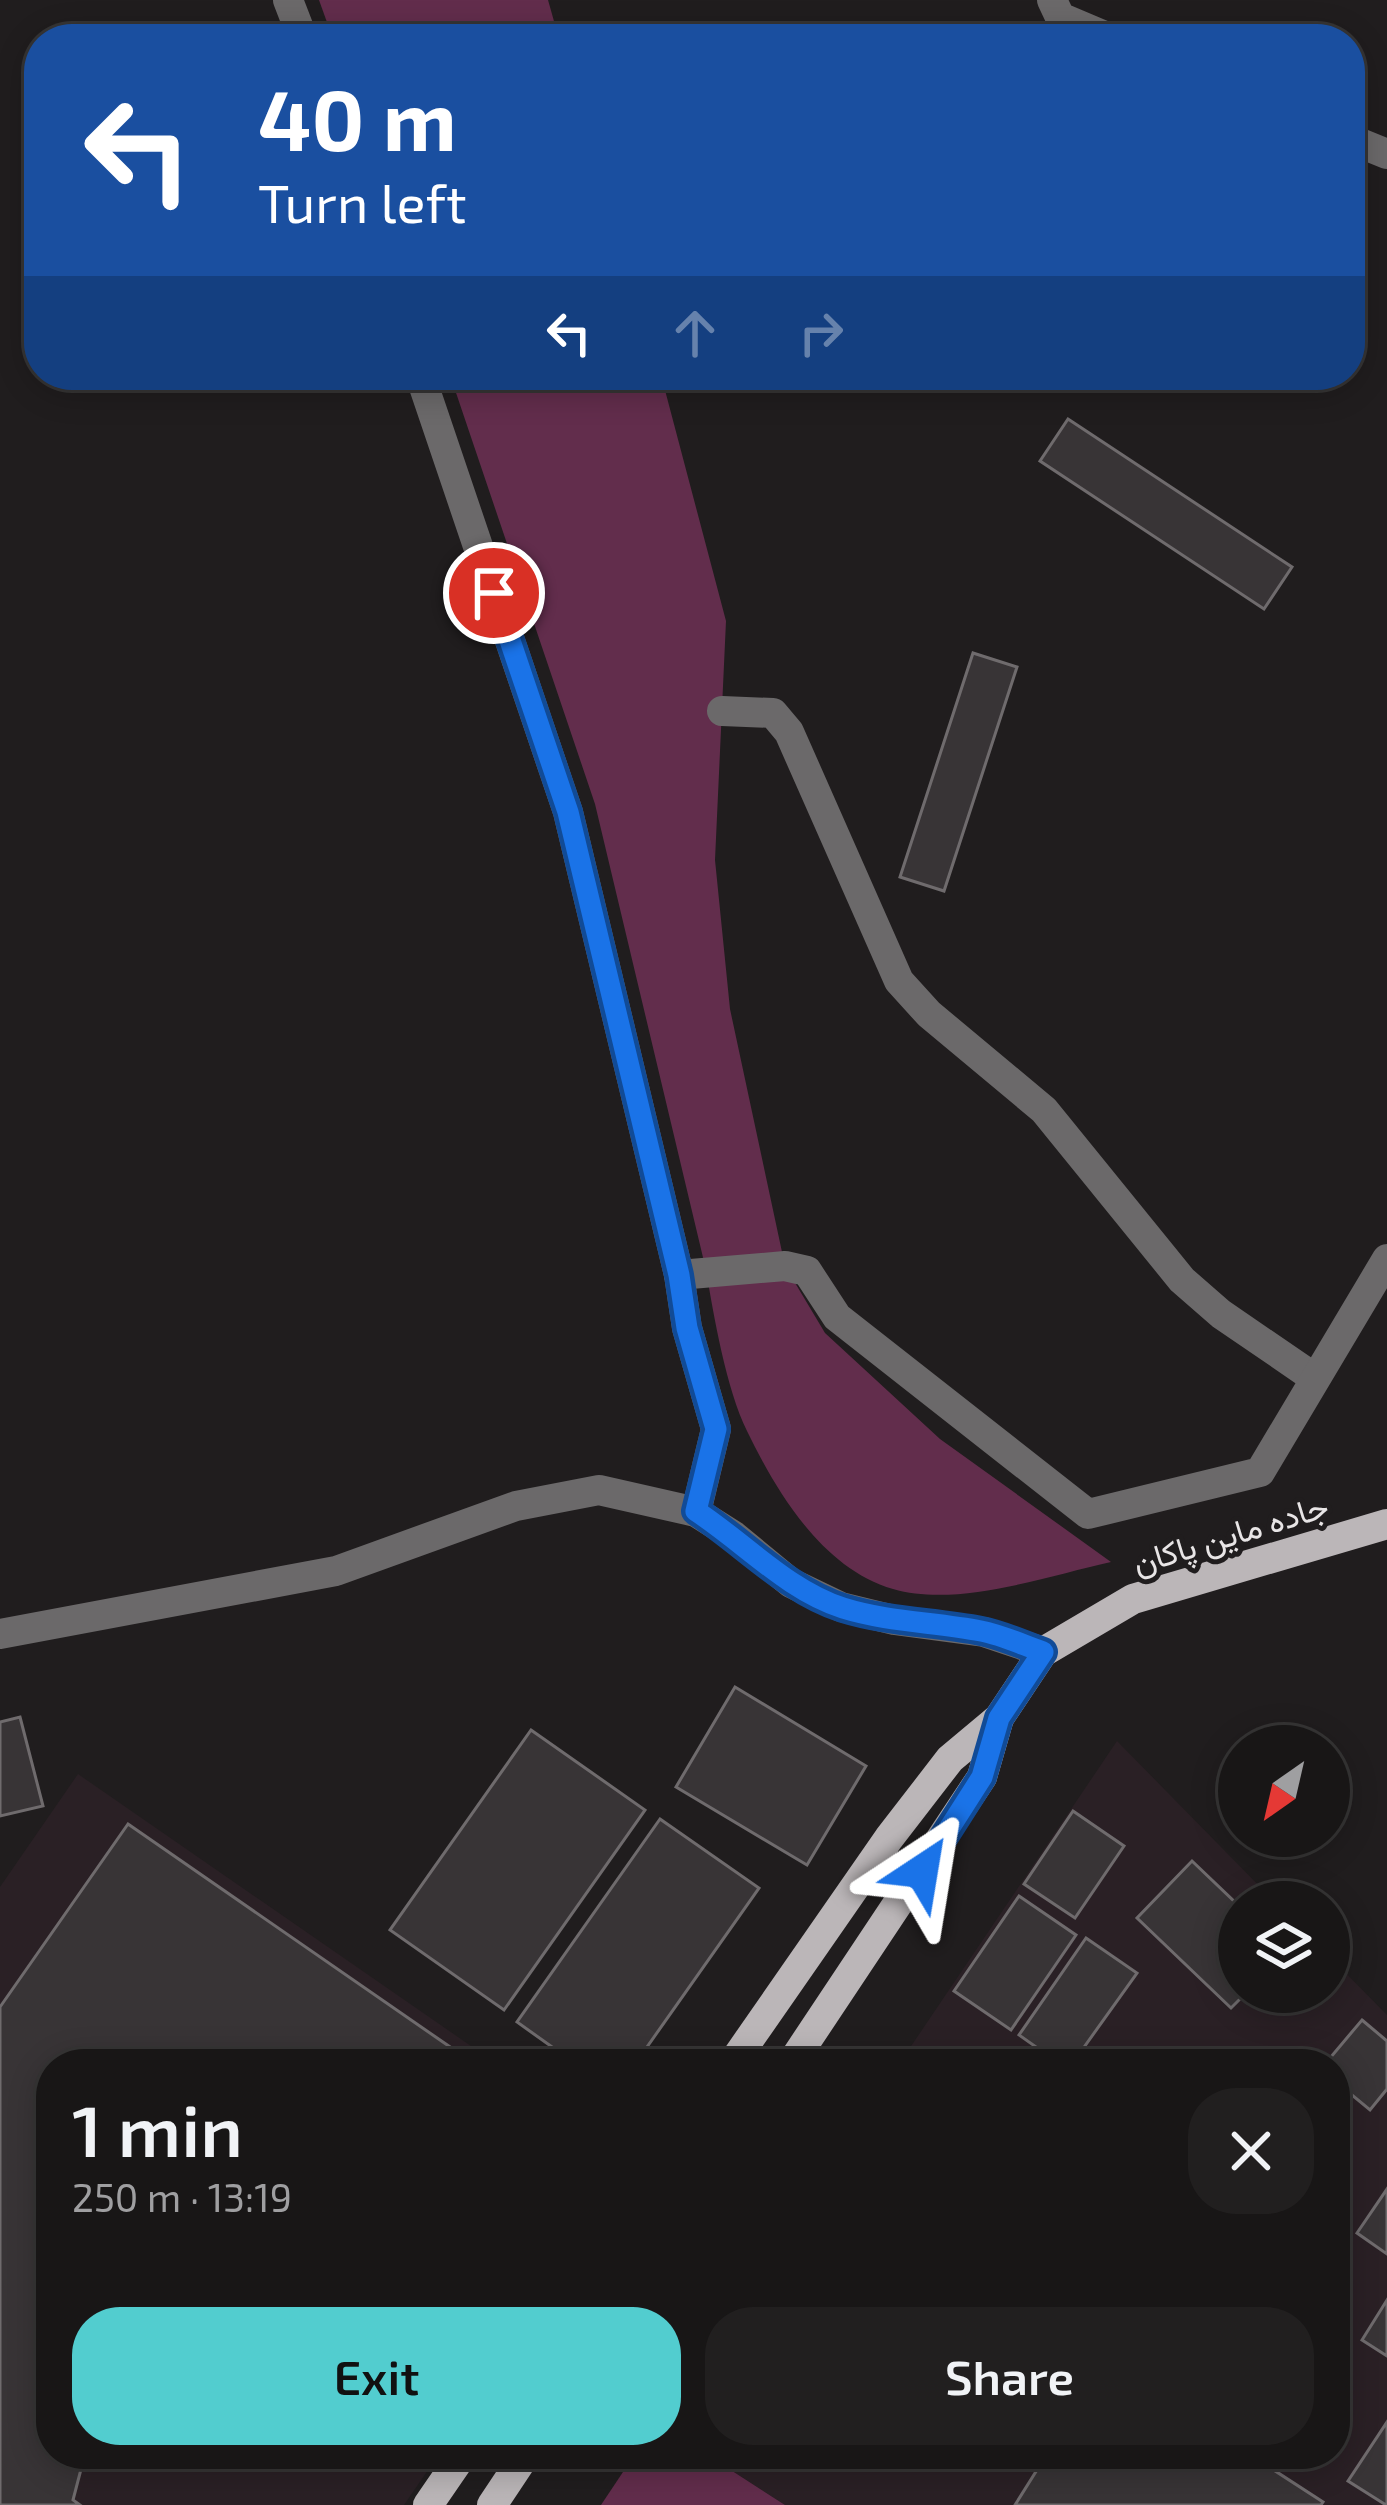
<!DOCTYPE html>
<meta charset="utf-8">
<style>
body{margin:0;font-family:"Exo 2",Vazirmatn,sans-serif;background:#211f1f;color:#f1f3f6;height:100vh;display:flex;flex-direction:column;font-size:45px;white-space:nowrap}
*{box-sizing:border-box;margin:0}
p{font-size:39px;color:#9f9fa1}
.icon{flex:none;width:66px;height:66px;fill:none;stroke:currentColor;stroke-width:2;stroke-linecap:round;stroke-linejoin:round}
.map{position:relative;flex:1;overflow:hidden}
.side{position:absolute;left:36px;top:2049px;width:1314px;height:420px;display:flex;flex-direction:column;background:#181616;border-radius:48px;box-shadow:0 6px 30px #0003,0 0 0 3px #363535}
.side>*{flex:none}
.guide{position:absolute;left:24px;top:24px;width:1341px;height:366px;border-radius:48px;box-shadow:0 6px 30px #0003,0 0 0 3px #363535;background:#1a4fa0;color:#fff;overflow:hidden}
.needle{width:78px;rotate:214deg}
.tools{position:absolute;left:1218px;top:1725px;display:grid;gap:24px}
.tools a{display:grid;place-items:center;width:132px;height:132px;border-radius:50%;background:#181616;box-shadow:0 6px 30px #0003,0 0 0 3px #363535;font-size:60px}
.pin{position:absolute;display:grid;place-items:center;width:102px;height:102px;color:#fff;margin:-51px;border:6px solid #fff;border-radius:50%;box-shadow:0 3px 12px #0007}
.me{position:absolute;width:132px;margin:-66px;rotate:33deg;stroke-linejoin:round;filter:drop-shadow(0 0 9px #0008)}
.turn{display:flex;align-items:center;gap:42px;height:252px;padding:0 36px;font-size:54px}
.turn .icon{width:156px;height:156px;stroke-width:2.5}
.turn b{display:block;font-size:84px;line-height:102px}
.lanes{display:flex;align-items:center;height:114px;padding:0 36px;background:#0003;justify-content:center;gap:60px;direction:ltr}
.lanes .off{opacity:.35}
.round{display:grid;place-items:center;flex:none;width:126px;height:126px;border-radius:48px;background:#211f1f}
.summary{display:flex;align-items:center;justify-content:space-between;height:204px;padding:0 36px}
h1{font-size:72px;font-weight:600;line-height:90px}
.primary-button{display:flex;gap:24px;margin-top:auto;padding:24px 36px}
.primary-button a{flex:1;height:138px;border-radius:48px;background:#52cdcf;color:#111;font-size:48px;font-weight:600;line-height:138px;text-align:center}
.primary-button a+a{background:#211f1f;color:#f1f3f6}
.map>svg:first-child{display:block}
</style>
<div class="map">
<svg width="1387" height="2505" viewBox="0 0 1387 2505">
<rect width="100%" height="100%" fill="#201d1e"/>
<!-- built -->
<g fill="#2a2025">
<path d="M1117 1741 1275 1902H1239V1992H1329V1956L1387 2015V2505H785L706 2454H1335V2064H899Z"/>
<path d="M78 1774 497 2064H51V2454H439L404 2505H0V1887Z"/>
</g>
<!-- green -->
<g fill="#622d4c">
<path d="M319 0H548L559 39H333Z"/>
<path d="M450 375H661L726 621 715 860 730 1009 785 1266 825 1333 940 1439 1111 1562C1047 1576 958 1608 893 1589 823 1569 777 1493 747 1431 726 1388 714 1317 706 1270L595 804Z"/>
<path d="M635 2454H706L785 2505H601Z"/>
</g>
<!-- building -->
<g fill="#383436" stroke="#6f6b6d" stroke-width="3">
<path d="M1068 419 1292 567 1264 609 1040 461Z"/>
<path d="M973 653 1017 667 944 891 900 877Z"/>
<path d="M735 1687 866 1766 807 1865 676 1787Z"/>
<path d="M20 1717 43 1806 0 1816V1722Z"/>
<path d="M531 1730 645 1810 504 2010 390 1930Z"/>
<path d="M1073 1811 1124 1846 1075 1918 1024 1884Z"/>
<path d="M660 1819 759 1888 635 2064H576L517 2022Z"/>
<path d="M128 1824 453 2049 443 2064H51V2454H85L73 2500 80 2505H0V2007Z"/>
<path d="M1192 1861 1239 1906V1992H1247L1231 2008 1137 1918Z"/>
<path d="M1019 1896 1076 1935 1011 2030 954 1991Z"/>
<path d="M1086 1938 1137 1973 1072 2064H1060L1019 2035Z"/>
<path d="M1362 2020 1387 2041V2089L1370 2110 1335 2081V2064H1325Z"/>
<path d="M1387 2189V2254L1357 2233Z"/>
<path d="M1387 2300V2356L1362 2340Z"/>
<path d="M1387 2422V2505H1386L1348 2481Z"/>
<path d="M1047 2454H1249L1323 2502 1321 2505H1015Z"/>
</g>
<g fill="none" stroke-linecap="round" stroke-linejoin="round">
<!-- minor -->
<g stroke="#6b696a" stroke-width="30">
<path d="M288 0 303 39"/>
<path d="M1052 0 1060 17 1112 39"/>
<path d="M1350 139 1387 154"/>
<path d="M420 375 568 812 679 1275 687 1328 716 1429 696 1512"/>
<path d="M722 711 773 713 789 732 899 981 929 1014 1044 1110 1182 1280 1221 1314 1313 1377"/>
<path d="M679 1275 785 1266 807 1271 837 1317 1088 1514 1260 1472 1387 1259"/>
<path d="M0 1634 336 1571 516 1506 599 1490 696 1512 734 1536 791 1583 841 1607 894 1620 984 1632 1043 1652"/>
</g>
<!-- major -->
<g stroke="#bbb6b8" stroke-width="30">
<path d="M732 2064 889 1838 950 1759 999 1718 1043 1652 1133 1599 1387 1524"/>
<path d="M791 2064 982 1777 999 1718"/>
<path d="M428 2505 463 2454"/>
<path d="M492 2505 526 2454"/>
</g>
</g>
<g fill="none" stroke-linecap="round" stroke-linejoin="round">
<defs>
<path id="route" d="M494 593 568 812 679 1275 687 1328 716 1429 696 1511C745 1543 787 1590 843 1608 888 1622 935 1622 981 1631 1002 1635 1023 1645 1043 1652L999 1718 982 1777 922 1871"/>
</defs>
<!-- route casing -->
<use href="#route" stroke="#114b97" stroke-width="30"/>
<!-- route -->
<use href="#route" stroke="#1a73e8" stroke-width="21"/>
</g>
<g text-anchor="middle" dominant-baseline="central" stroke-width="10" stroke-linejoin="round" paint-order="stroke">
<!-- street labels -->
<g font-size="33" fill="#e8e5e6" stroke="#201d1e">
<text transform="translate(1230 1533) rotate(-17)">جاده ماین پاکان</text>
</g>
</g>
</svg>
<div class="tools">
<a><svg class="needle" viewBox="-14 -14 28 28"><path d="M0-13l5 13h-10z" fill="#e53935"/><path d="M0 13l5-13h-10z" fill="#9f9fa1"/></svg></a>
<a><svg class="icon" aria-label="layers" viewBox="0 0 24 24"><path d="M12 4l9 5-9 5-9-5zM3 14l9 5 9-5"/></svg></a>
</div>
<div class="pin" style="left:494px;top:593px;background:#d93025"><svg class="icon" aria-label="arrive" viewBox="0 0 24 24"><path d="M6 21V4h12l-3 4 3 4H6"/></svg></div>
<svg class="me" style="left:922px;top:1871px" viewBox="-20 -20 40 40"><path d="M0-17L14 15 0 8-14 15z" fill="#1a73e8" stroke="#fff" stroke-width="4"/></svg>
<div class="guide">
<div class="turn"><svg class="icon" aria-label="left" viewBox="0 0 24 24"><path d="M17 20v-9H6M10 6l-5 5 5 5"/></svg><div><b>40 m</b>Turn left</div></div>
<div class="lanes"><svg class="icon" aria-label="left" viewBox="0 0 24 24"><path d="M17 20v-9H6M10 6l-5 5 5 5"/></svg><svg class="icon off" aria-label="ahead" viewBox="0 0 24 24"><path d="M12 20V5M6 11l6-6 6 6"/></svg><svg class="icon off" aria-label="right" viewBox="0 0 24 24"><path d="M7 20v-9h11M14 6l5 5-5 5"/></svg></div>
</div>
<section class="side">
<div class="summary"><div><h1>1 min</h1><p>250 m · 13:19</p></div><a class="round"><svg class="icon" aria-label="close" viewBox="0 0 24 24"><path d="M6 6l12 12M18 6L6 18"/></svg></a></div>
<div class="primary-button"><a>Exit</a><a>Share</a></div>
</section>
</div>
